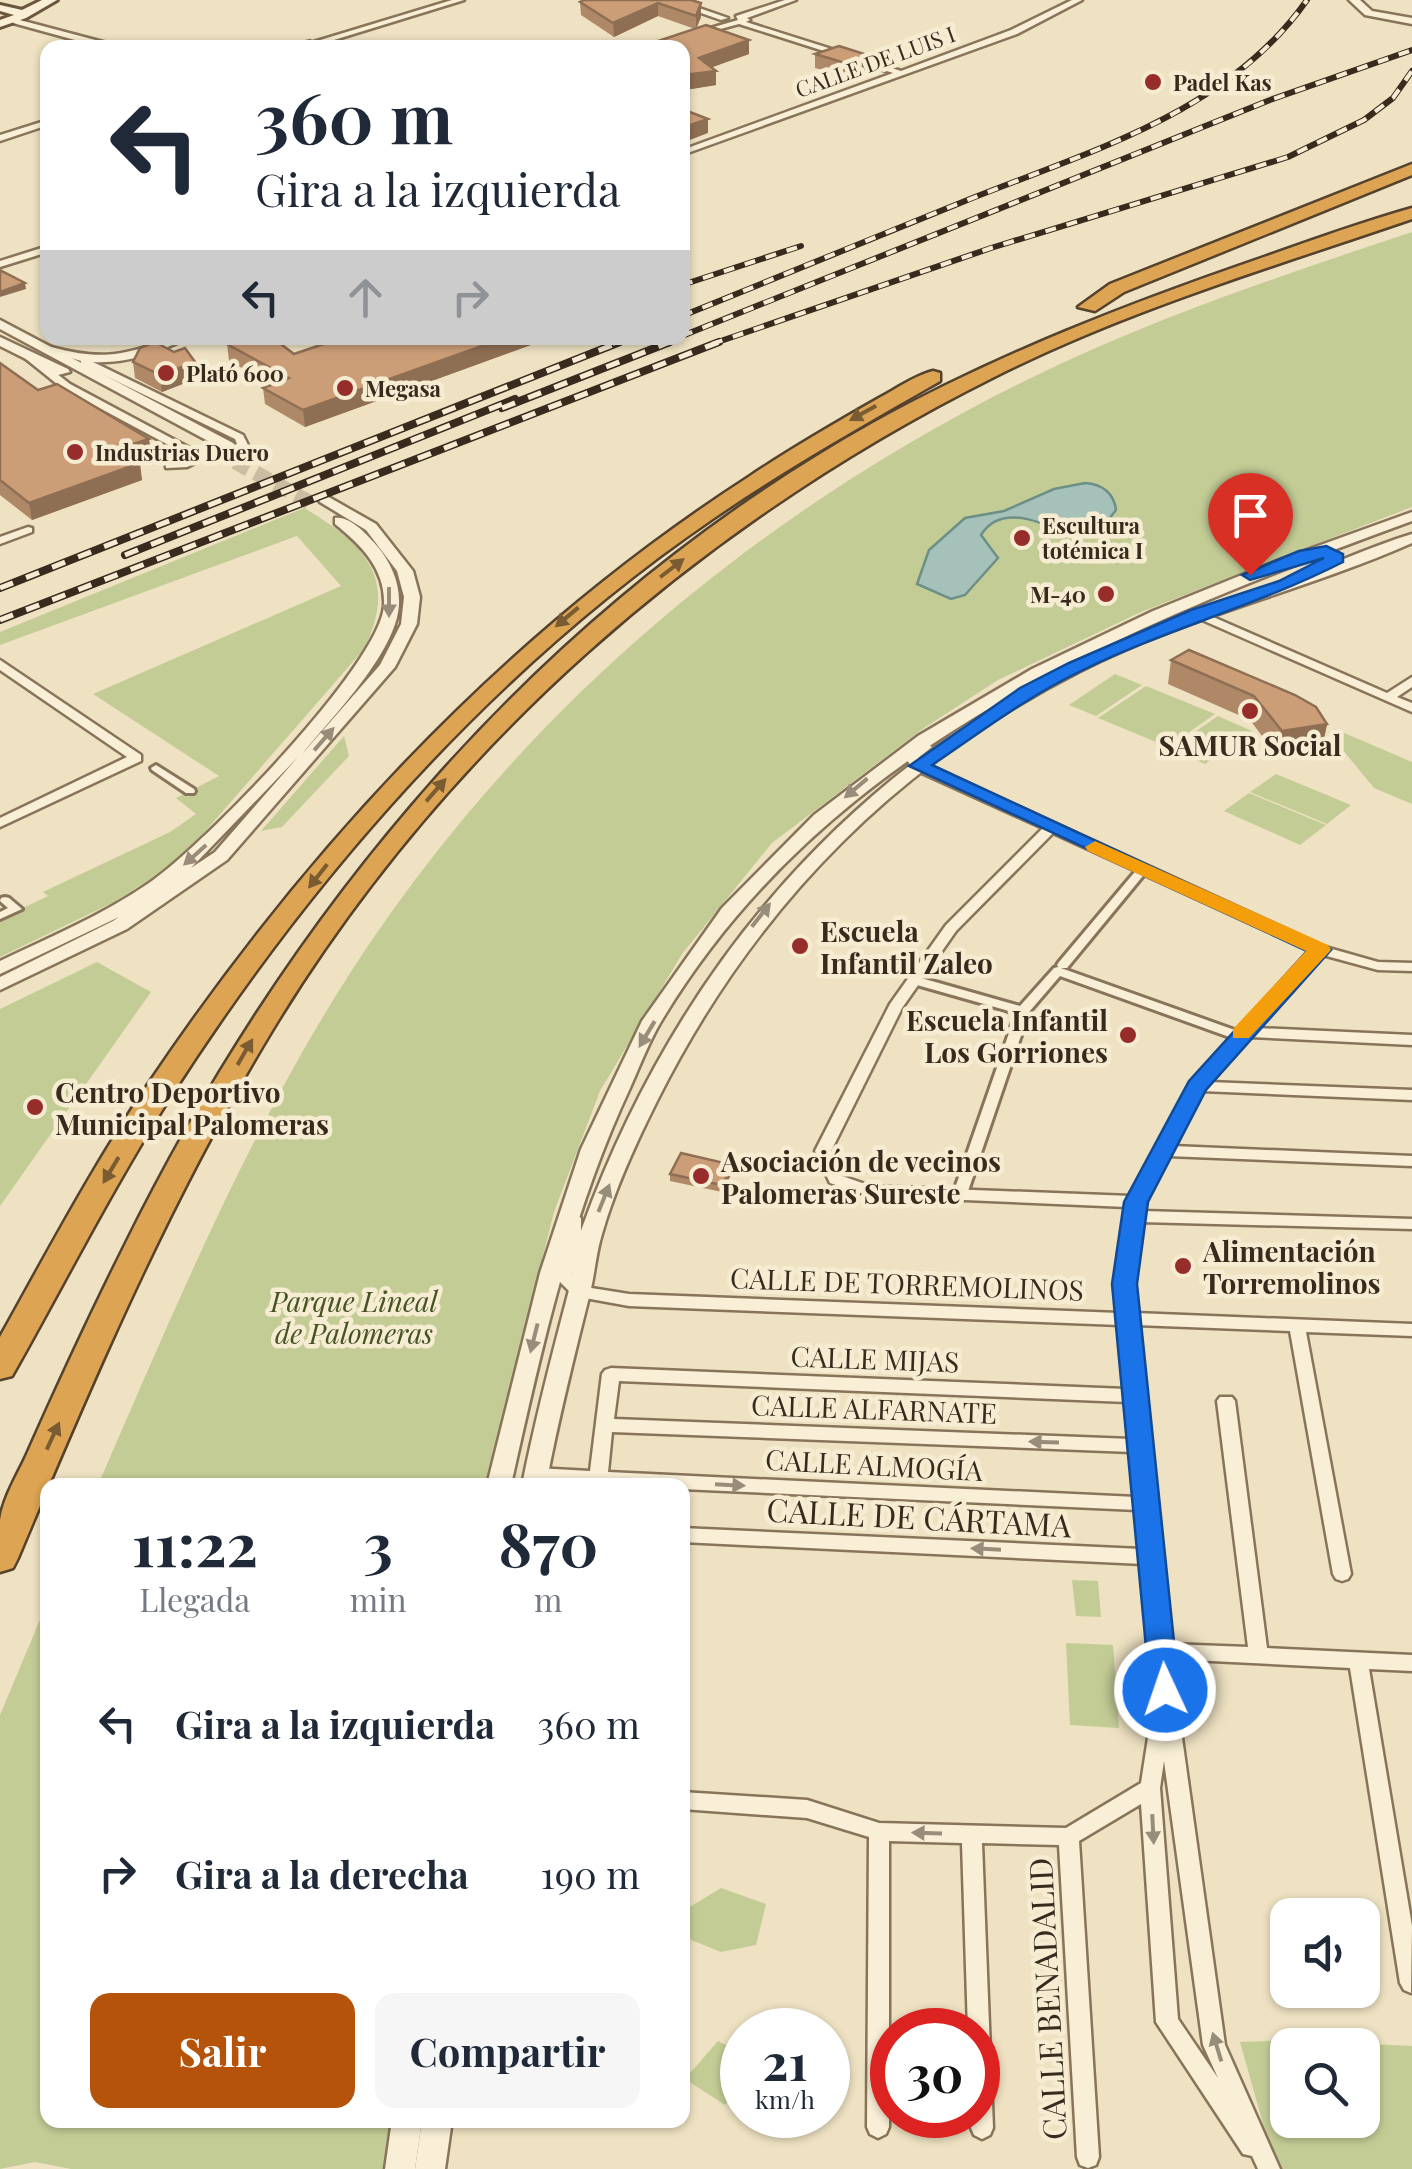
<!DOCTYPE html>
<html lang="es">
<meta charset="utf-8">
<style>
body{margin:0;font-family:"Playfair Display",serif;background:#f6f6f7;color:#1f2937;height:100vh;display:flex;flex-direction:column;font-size:38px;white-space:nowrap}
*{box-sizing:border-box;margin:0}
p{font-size:32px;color:#747a83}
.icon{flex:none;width:55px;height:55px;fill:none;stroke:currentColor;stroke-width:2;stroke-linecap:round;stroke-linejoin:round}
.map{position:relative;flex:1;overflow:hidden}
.panel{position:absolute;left:40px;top:1478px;width:650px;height:650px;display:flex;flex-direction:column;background:#fff;border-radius:20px;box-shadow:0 2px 8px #0004}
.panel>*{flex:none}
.top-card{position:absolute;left:40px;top:40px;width:650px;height:305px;border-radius:20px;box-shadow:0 2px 8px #0004;background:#fff;color:#1f2937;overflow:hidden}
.fabs{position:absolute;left:1270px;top:1898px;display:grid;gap:20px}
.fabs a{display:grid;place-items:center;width:110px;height:110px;border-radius:20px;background:#fff;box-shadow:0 2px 8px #0004;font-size:50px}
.speed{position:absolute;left:720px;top:2008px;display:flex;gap:20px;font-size:50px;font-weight:700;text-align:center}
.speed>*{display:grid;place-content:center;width:130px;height:130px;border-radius:50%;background:#fff;box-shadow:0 2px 8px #0004;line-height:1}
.speed small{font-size:25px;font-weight:400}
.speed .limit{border:15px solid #d22;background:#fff;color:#111}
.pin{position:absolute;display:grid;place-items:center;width:85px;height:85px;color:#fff;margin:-102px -42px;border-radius:50% 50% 50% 0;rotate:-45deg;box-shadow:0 0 10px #0007}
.pin .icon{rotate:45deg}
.me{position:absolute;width:110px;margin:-55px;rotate:357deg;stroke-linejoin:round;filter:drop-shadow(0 0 8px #0008)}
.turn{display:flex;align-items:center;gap:35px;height:210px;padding:0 50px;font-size:45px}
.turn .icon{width:130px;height:130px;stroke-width:2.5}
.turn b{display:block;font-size:70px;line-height:85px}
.lanes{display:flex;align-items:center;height:95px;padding:0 50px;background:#0003;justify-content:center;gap:50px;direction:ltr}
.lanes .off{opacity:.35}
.eta{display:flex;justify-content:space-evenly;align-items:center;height:170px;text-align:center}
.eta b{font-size:60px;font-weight:700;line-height:70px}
.action{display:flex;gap:20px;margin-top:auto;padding:20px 50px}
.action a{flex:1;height:115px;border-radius:20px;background:#b45309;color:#fff;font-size:40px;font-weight:700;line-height:115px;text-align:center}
.action a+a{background:#f6f6f7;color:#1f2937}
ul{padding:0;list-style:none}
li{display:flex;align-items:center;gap:30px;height:150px;padding:0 50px}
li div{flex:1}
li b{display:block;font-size:38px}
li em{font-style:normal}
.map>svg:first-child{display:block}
</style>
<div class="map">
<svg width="1412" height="2169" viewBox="0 0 1412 2169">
<rect width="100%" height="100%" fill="#eee2c2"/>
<!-- green -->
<g fill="#c4cc96" fill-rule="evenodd">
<path d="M1412 232V507L1141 612 998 680 921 730 772 843 682 954 600 1091 554 1212 509 1390 492 1485H98C169 1322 237 1158 330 1005 504 719 769 497 1073 358 1183 308 1298 270 1412 232Z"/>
<path d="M304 508C365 544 399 578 364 649L195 843 160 873 114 902 0 957V919L48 896 43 892 170 832 196 814 176 798 219 776 93 694 341 586 297 536 0 645V632Z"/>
<path d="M1115 674 1142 685 1096 716 1069 705Z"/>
<path d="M1146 686 1215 714 1168 747 1098 718Z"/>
<path d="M1218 716 1252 731 1205 764 1170 749Z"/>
<path d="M1335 729 1412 762V804L1374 788 1328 732Z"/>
<path d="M344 736 349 756 282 827 261 831Z"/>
<path d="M1276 774 1351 805 1327 824 1250 792Z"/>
<path d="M1249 793 1326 825 1300 845 1224 811Z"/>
<path d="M97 962 151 992 0 1206V1009Z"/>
<path d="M1072 1580 1098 1581 1101 1617 1076 1616Z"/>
<path d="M47 1603 48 2120H392L384 2169H71L35 2162 0 2169V1715Z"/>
<path d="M1066 1643 1113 1645 1119 1728 1070 1725Z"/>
<path d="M721 1888 766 1904 756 1945 721 1952 691 1940 683 1911Z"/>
<path d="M1289 2040 1412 2046V2169H1282L1263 2124 1240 2042ZM1288 2045H1362V2120H1288Z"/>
<path d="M718 2041 742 2053V2085L725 2105 685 2079Z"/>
</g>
<!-- water -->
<path fill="#a5c1b9" stroke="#6c8f87" stroke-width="2.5" d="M1085 483C1102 484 1114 493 1116 510L1103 527 1070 537C1045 523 1001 502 981 535L998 558 965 595 951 599 917 584 929 550 965 518 1004 511 1054 489Z"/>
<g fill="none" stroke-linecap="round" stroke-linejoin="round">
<!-- tertiary-tunnel -->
<path stroke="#cabda1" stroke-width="15" stroke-dasharray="15 8" stroke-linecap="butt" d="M215 451 313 504"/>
<defs>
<g id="pedestrian">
<path d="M156 765 194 789 195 791 194 793H186L152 770 151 768Z"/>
<path d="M1143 866 1149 869 1147 871 1067 968H1059L1057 965 1059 962 1139 867Z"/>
<path d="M5 897 9 898 22 909 0 919V912L8 908 0 901 1 898Z"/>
<path d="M1058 967 1243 1033 1245 1036 1239 1040 1235 1039 1060 976 1029 1012 967 1194 960 1198 955 1197 953 1194 1016 1013 910 983 908 980 914 976 1020 1006 1054 968Z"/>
</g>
<g id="minor">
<path d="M452 0H464L308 48H294Z"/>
<path d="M664 0H676L728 18 721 20Z"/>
<path d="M785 0H796L747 18 750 20 746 22 901 71 1011 30 1072 0H1082L1017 34 682 155V150L893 73 739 24 694 36 690 34 738 20 736 16Z"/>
<path d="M16 19 118 46 119 48H104L13 23Z"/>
<path d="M48 120V125L0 141V135Z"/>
<path d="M48 246V252L0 267V261Z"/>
<path d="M173 338H186C160 353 123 364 93 362L243 435 248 445 247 447 224 459 201 460 187 467 166 468V464L184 461 191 457 62 388 21 355 30 353 70 384 201 454H218L237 444 235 439 81 364V361L46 350 51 347C103 361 123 355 173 338Z"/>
<path d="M28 527 32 528V532L0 544V537Z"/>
<path d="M1197 610 1387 693 1412 677V687L1397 697 1412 703V712L1193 616 1191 614Z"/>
<path d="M0 660 141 755V761L0 827V818L127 757 0 670Z"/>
<path d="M926 743 932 747 918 758 923 763 1325 947 1378 962 1412 963V971L1378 970 1323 955 1257 1028 1412 1035V1045L1250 1037 1209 1082 1412 1090V1100L1202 1091 1173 1146 1412 1156V1166L1168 1156 1144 1202 1143 1211 1412 1219V1229L1141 1222 1132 1284 1135 1313 1412 1324V1336L1306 1332 1351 1574 1348 1579 1342 1581 1336 1579 1333 1574 1290 1331 1136 1325 1154 1499 1157 1504 1155 1507 1162 1557 1160 1560 1169 1644 1248 1647 1217 1401 1220 1397H1232L1235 1401 1267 1648 1412 1655V1671L1369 1669 1412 1926 1411 1993 1404 1990 1400 1983 1350 1668 1171 1659 1225 2045 1280 2169H1258L1252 2156 1243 2154 1156 2022 1141 1804 1079 1841 1099 2157 1096 2165 1088 2168 1080 2165 1077 2157 1059 1845 982 1843 993 2128 990 2135 982 2139 974 2135 971 2128 970 2115H978V2030H968L962 1843 889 1841V2127L886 2134 878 2138 870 2134 867 2127 869 1837 807 1818 682 1809V1792L807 1800 879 1823 1066 1828 1141 1783 1152 1712 1156 1706 1143 1564 682 1542V1528L1141 1549 1137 1510 682 1489V1485H588L536 1482 530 1480 527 1475 530 1470 536 1468 590 1471 602 1374 605 1370 611 1368 1126 1389 1120 1325 629 1306 574 1296 555 1277 565 1247V1218L573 1213 581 1218V1247L572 1275 585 1287 629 1294 1119 1313 1116 1284 1127 1207 870 1196 830 1183 815 1151 890 1004 946 925 1043 828 913 769 905 757ZM1053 833 1311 951 1242 1028 1238 1029 1237 1033 1192 1083 1131 1196 871 1186 842 1176 831 1151 902 1008 956 931ZM619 1381 1127 1402 1131 1439 614 1419ZM612 1432 1132 1452 1136 1497 608 1472ZM1164 1761 1203 2045 1218 2078 1178 2019 1160 1788Z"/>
</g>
<g id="tertiary">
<path d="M1349 0H1360L1372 11 1412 18V24L1365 15Z"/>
<path d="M0 320 233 443 235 446 223 449 0 329Z"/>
<path d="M0 337 68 369 70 372 58 375 0 346Z"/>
<path d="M325 495 376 524 413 571 420 597 417 624 395 667 227 860 127 929 0 990V977L113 921 119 917 0 974V961C50 937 103 915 149 883 202 847 379 666 384 606 386 569 361 545 335 524V518C351 516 367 535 378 547 391 563 400 583 399 604 397 652 332 717 303 753L380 665 401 624 404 597 397 571 366 530 320 502 318 499ZM298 757 215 852 191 868Z"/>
<path d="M1412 512V521C1125 626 827 746 662 1020 649 1041 640 1066 630 1088 571 1214 541 1350 511 1485H487L540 1273 581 1149 642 1021 722 908 814 815 918 736 1032 669 1153 611 1279 560Z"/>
<path d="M1412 534V543C1303 591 1186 617 1080 671 891 767 751 913 657 1101 636 1143 615 1188 602 1234 596 1253 595 1273 590 1293 574 1357 558 1420 546 1485H522C535 1421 551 1358 568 1294 574 1272 574 1249 582 1228 672 981 832 786 1067 665 1138 628 1217 606 1292 579 1332 565 1372 546 1412 534Z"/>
<path d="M392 2120H422L415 2169H385Z"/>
<path d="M422 2120H452L445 2169H415Z"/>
</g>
<path id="secondary" d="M42 0H57L26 18 0 27V20L14 15 0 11V5L22 10Z"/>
<g id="motorway">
<path d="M1412 164V175L1124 292 1095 311 1078 307 1110 284Z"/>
<path d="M1412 208V219C1272 267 1127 310 994 377 700 524 445 746 273 1029 171 1197 93 1379 18 1558L13 1568 0 1572C0 1555 0 1537 0 1520 3 1498 18 1474 27 1454 58 1384 90 1315 124 1247 292 906 539 611 873 423 998 354 1130 303 1264 257 1313 240 1362 222 1412 208Z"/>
<path d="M933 371 940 373V381C863 425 787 468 714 518 494 668 311 876 169 1099 112 1189 64 1284 12 1376L0 1379V1337C48 1251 94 1164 149 1083 310 844 507 633 750 476 792 448 835 423 879 398 896 389 914 376 933 371Z"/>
</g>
</defs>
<!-- pedestrian casing -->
<use href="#pedestrian" stroke="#88745a" stroke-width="6"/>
<!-- minor casing -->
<use href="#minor" stroke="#88745a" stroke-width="5"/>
<!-- tertiary casing -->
<use href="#tertiary" stroke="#88745a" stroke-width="5"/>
<!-- secondary casing -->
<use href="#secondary" stroke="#6a553d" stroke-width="6"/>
<!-- motorway casing -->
<use href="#motorway" stroke="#55422e" stroke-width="5"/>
<!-- pedestrian -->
<use href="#pedestrian" fill="#f9efd6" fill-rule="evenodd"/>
<!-- minor -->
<use href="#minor" fill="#f9efd6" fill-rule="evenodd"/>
<!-- tertiary -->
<use href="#tertiary" fill="#f9efd6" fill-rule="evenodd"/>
<!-- secondary -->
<use href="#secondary" fill="#f9efd6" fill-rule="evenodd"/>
<!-- motorway -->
<use href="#motorway" fill="#dda553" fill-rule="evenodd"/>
<defs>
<g id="rail-far1">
<path d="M682 285 801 246"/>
<path d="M682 316C776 278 870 239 965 201 1089 151 1227 114 1307 0"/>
<path d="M682 336 1270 100 1412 50"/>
<path d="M613 344 629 338"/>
<path d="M663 344 679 338"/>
<path d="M712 344 991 248 1288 157 1364 120 1393 98 1412 71"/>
</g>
<g id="rail">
<path d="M502 408 670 342"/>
<path d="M125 555 515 399"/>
<path d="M0 588 620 342"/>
<path d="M0 620 719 342"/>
</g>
</defs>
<!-- rail-far1 casing -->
<use href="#rail-far1" stroke="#382b1e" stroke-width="6"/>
<!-- rail casing -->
<use href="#rail" stroke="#382b1e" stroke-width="8"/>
<!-- rail-far1 -->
<use href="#rail-far1" stroke="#f5ecd2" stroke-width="4" stroke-dasharray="11" stroke-linecap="butt"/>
<!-- rail -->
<use href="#rail" stroke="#f5ecd2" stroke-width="5" stroke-dasharray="14" stroke-linecap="butt"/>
</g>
<!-- wall -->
<g fill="#af8867">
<path d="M691 0 701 17 696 29 749 54 712 67 716 71V85L685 90 682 88V48H646V45L695 29 658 16 614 37 581 15 580 2Z"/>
<path d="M815 54 877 72 855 80 815 68Z"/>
<path d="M341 338H550L305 427 265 404 263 388 272 384 229 361 227 344 294 354Z"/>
<path d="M133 362 198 378 162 392 135 378Z"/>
<path d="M0 363 38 390 152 456 137 460 142 480 32 520 0 495Z"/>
<path d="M1171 660 1327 724 1322 749 1277 756 1250 720 1168 684Z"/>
<path d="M733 1171 722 1192 670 1181V1174Z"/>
</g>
<!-- shaded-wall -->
<g fill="#8f6f54">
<path d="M658 3V16L614 37 613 23Z"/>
<path d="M701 3V17L696 29V16Z"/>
<path d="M749 40V54L699 72V58Z"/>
<path d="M877 58V72L855 80V66Z"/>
<path d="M716 71V85L685 90 684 75Z"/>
<path d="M708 119V133L682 143V128Z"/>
<path d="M25 283 26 289 0 297V292Z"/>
<path d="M504 338H550L305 427 303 410Z"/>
<path d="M195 362 198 378 162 392 160 375Z"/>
<path d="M149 439 152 456 122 465 120 448Z"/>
<path d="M140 463 142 480 32 520 29 503Z"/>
<path d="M1327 724 1322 749 1277 756 1282 731Z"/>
<path d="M733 1165V1171L722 1192V1185Z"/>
</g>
<!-- building -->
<g fill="#cc9e78" stroke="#8f6f54" stroke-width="2.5">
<path d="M584 0H691L701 3 696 16 658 3 613 23 580 2Z"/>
<path d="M706 25 749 40 699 58 716 71 684 75 682 74V48H649L646 45Z"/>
<path d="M310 40 322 48 280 47Z"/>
<path d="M839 46 877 58 855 66 815 54Z"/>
<path d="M682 109 708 119 682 128Z"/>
<path d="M0 270 25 283 0 292Z"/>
<path d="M252 338H273L294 354 341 338H504L303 410 263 388 289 378 227 344Z"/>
<path d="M155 342 174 352 185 348 195 362 160 375 133 362 140 348Z"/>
<path d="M0 363 38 390 57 384 149 439 120 448 140 463 29 503 0 480Z"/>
<path d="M1189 650 1295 695 1316 707 1327 724 1282 731 1254 696 1171 660Z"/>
<path d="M681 1153 733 1165 722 1185 670 1174Z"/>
</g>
<!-- one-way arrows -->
<defs><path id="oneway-solid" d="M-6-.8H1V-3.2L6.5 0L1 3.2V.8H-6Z" transform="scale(2.5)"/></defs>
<g fill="#7a5c33">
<use href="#oneway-solid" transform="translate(863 413) rotate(151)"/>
<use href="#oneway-solid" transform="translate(672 568) rotate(-38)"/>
<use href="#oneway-solid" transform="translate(567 617) rotate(140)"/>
<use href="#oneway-solid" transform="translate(436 790) rotate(-49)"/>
<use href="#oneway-solid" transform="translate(318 876) rotate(128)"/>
<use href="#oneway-solid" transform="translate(245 1052) rotate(-60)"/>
<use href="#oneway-solid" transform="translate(111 1170) rotate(121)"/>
<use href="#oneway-solid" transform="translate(53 1436) rotate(-65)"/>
</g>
<g fill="#988d7a">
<use href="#oneway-solid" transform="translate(389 602) rotate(90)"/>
<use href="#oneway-solid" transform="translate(324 739) rotate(-49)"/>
<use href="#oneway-solid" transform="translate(856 788) rotate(140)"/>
<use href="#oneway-solid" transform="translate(195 855) rotate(138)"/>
<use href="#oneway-solid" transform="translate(761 915) rotate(-52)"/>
<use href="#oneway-solid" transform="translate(647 1034) rotate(121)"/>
<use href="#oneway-solid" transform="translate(604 1198) rotate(-68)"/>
<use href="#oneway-solid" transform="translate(534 1338) rotate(104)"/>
<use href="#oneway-solid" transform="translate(1044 1442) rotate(-178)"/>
<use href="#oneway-solid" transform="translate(730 1485) rotate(3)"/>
<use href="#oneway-solid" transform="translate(986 1549) rotate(-177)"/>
<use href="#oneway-solid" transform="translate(1153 1829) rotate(87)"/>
<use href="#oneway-solid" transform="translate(927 1833) rotate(-178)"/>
<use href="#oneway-solid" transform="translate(1217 2047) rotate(-107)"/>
</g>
<!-- route -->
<path fill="#1a73e8" stroke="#114b97" stroke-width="2.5" d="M1326 546 1343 554V562C1259 605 1166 629 1081 671 1028 696 981 732 932 765L1331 950 1206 1090 1148 1202 1137 1284 1179 1690 1175 1698 1165 1702 1154 1698 1150 1690 1112 1284 1124 1202 1189 1081 1307 951 909 766 1020 688 1069 663 1191 610 1279 581 1324 558 1250 580 1242 575 1299 551Z"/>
<!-- slow -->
<path fill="#f59e0b" d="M1095 841 1328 945 1331 950 1249 1038H1233V1029L1306 951 1088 851 1085 847Z"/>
<!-- markers -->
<g fill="#972d2a" stroke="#f5ecd2" stroke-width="4">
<circle cx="1153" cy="82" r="10"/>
<circle cx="166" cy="373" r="10"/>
<circle cx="345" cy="388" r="10"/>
<circle cx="75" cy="452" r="10"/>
<circle cx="1022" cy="538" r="10"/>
<circle cx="1106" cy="594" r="10"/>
<circle cx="1250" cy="711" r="10"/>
<circle cx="800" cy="946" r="10"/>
<circle cx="1128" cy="1035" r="10"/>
<circle cx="35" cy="1107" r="10"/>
<circle cx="701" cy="1176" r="10"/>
<circle cx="1183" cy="1266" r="10"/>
</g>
<g text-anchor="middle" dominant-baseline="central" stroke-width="9" stroke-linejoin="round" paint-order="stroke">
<!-- far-street labels -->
<g font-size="22" fill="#382b1e" stroke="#f5ecd2">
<text transform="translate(875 61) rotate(-20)">CALLE DE LUIS I</text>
</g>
<!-- far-poi labels -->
<g font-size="22" font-weight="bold" fill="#382b1e" stroke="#f5ecd2" text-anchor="start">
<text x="1173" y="82">Padel Kas</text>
<text x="186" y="373">Plató 600</text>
<text x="365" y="388">Megasa</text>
<text x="95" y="452">Industrias Duero</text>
<text x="1042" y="525">Escultura<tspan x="1042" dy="25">totémica I</tspan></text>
<text x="1086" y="594" text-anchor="end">M-40</text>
</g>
<!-- poi labels -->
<g font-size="28" font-weight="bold" fill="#382b1e" stroke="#f5ecd2" text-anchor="start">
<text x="1250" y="744" text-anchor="middle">SAMUR Social</text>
<text x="820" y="930">Escuela<tspan x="820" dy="32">Infantil Zaleo</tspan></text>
<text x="1108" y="1019" text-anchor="end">Escuela Infantil<tspan x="1108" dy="32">Los Gorriones</tspan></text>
<text x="55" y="1091">Centro Deportivo<tspan x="55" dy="32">Municipal Palomeras</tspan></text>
<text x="721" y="1160">Asociación de vecinos<tspan x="721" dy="32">Palomeras Sureste</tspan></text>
<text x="1203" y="1250">Alimentación<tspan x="1203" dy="32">Torremolinos</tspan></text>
</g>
<!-- street labels -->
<g font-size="28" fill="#382b1e" stroke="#f5ecd2">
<text transform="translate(907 1283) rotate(2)">CALLE DE TORREMOLINOS</text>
<text transform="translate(875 1358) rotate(2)">CALLE MIJAS</text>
<text transform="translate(874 1408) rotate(2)">CALLE ALFARNATE</text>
<text transform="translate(874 1464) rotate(3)">CALLE ALMOGÍA</text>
</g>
<!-- park labels -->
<g font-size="28" font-style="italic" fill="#465424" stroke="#f5ecd2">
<text x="354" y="1300">Parque Lineal<tspan x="354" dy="32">de Palomeras</tspan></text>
</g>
<!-- near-street labels -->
<g font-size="32" fill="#382b1e" stroke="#f5ecd2">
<text transform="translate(919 1516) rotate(3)">CALLE DE CÁRTAMA</text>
<text transform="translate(1046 1999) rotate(-93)">CALLE BENADALID</text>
</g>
</g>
</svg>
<div class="fabs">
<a><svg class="icon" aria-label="sound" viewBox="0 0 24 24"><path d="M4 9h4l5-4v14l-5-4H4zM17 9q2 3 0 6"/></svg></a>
<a><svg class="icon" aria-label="search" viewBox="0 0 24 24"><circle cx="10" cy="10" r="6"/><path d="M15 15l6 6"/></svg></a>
</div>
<div class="speed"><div>21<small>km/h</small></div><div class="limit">30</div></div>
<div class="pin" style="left:1250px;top:575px;background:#d93025"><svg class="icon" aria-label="arrive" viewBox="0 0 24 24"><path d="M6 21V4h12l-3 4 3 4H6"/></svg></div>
<svg class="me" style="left:1165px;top:1690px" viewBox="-20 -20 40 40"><circle r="17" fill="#1a73e8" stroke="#fff" stroke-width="3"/><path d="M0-11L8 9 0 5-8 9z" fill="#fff"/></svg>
<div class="top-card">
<div class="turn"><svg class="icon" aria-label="left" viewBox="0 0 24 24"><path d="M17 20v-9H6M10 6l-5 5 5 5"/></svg><div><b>360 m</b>Gira a la izquierda</div></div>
<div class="lanes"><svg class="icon" aria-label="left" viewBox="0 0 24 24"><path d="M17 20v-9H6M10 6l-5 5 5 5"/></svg><svg class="icon off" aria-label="ahead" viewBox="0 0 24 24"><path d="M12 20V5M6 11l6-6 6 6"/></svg><svg class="icon off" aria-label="right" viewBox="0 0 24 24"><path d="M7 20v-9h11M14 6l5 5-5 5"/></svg></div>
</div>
<section class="panel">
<div class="eta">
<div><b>11:22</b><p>Llegada</p></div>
<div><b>3</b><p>min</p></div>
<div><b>870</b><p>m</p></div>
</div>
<ul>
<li><svg class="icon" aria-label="left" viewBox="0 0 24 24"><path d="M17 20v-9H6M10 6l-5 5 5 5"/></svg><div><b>Gira a la izquierda</b></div><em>360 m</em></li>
<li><svg class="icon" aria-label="right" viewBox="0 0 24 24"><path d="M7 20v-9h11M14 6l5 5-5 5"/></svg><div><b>Gira a la derecha</b></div><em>190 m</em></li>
</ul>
<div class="action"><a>Salir</a><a>Compartir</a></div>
</section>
</div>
